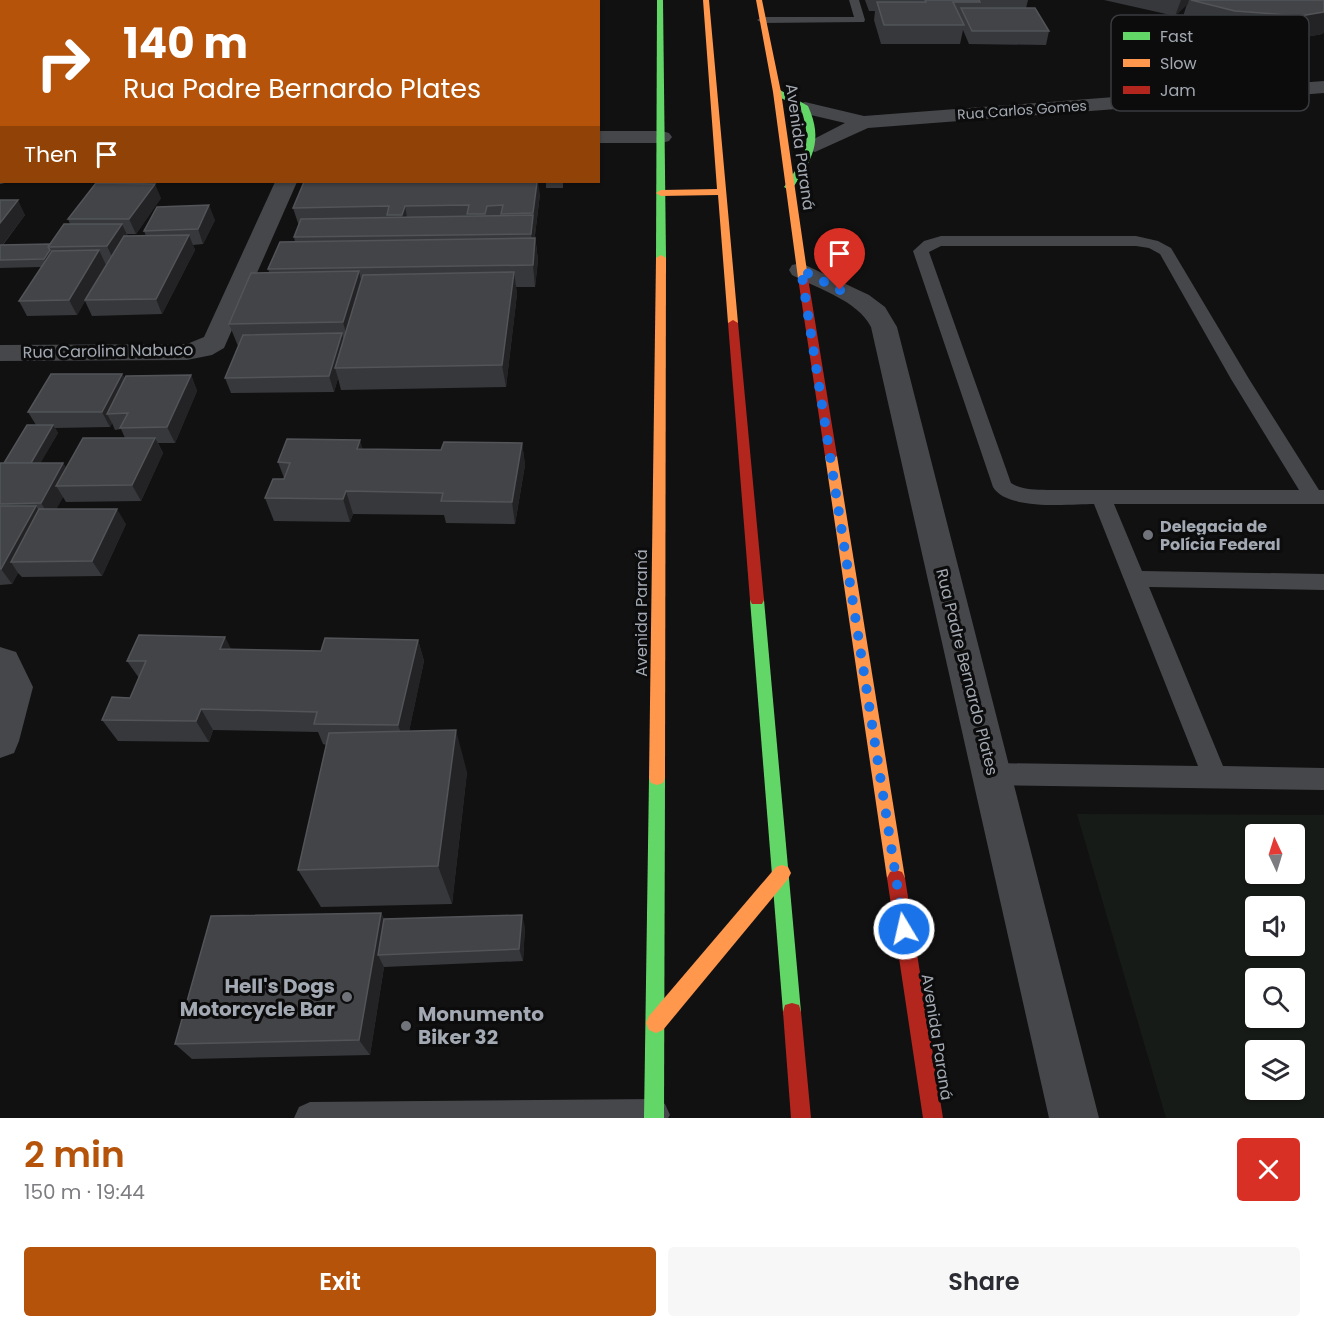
<!DOCTYPE html>
<meta charset="utf-8">
<style>
body{margin:0;font-family:Poppins,sans-serif;background:#f7f7f7;color:#2b2b33;height:100vh;display:flex;flex-direction:column;font-size:22px;white-space:nowrap}
*{box-sizing:border-box;margin:0}
p{font-size:20px;color:#7c7c81}
.icon{flex:none;width:33px;height:33px;fill:none;stroke:currentColor;stroke-width:2;stroke-linecap:round;stroke-linejoin:round}
.map{position:relative;height:1118px;overflow:hidden}
.drawer{display:flex;flex-direction:column;background:#fff;flex:1}
.drawer>*{flex:none}
.top-card{position:absolute;left:0px;top:0px;width:600px;height:183px;box-shadow:0 2px 4px #0004;background:#b45309;color:#fff;overflow:hidden}
.needle{width:39px;rotate:356deg}
.fabs{position:absolute;left:1245px;top:824px;display:grid;gap:12px}
.fabs a{display:grid;place-items:center;width:60px;height:60px;border-radius:6px;background:#fff;box-shadow:0 2px 4px #0004;font-size:30px}
.pin{position:absolute;display:grid;place-items:center;width:51px;height:51px;color:#fff;margin:-62px -26px;border-radius:50% 50% 50% 0;rotate:-45deg;box-shadow:0 0 6px #0007}
.pin .icon{rotate:45deg}
.me{position:absolute;width:66px;margin:-33px;rotate:351deg;stroke-linejoin:round;filter:drop-shadow(0 0 4px #0008)}
.turn{display:flex;align-items:center;gap:21px;height:126px;padding:0 24px;font-size:27px}
.turn .icon{width:78px;height:78px;stroke-width:2.5}
.turn b{display:block;font-size:42px;line-height:51px}
.then{display:flex;align-items:center;height:57px;padding:0 24px;background:#0003;gap:12px;font-size:22px}
.round{display:grid;place-items:center;flex:none;width:63px;height:63px;border-radius:6px;background:#f7f7f7}
.summary{display:flex;align-items:center;justify-content:space-between;height:102px;padding:0 24px}
h1{font-size:36px;font-weight:600;line-height:45px;color:#b45309}
.primary-button{display:flex;gap:12px;margin-top:auto;padding:12px 24px}
.primary-button a{flex:1;height:69px;border-radius:6px;background:#b45309;color:#fff;font-size:24px;font-weight:600;line-height:69px;text-align:center}
.primary-button a+a{background:#f7f7f7;color:#2b2b33}
.map>svg:first-child{display:block}
</style>
<div class="map">
<svg width="1324" height="1118" viewBox="0 0 1324 1118">
<rect width="100%" height="100%" fill="#111112"/>
<!-- green -->
<path fill="#171b17" fill-rule="evenodd" d="M1077 814 1324 815V1118H1166ZM1256 834H1294V873H1256ZM1256 906H1294V945H1256ZM1256 978H1294V1017H1256ZM1256 1050H1294V1089H1256Z"/>
<g fill="none" stroke-linecap="round" stroke-linejoin="round">
<!-- lane -->
<g fill="#46474a" fill-rule="evenodd">
<path d="M849 0H859L865 20 864 22 762 23 757 20 762 17H854Z"/>
<path d="M941 236H1136L1158 241 1171 248 1249 379 1319 490H1324V504H1114L1142 571 1324 574V590L1149 587 1223 766 1324 768V790L991 785 982 782 979 774 982 766 991 763 1198 766 1094 504C1070 504 1007 511 993 487L913 251 924 241ZM941 246H1136L1149 248 1160 254 1231 379 1299 490H1047C1034 489 1022 490 1011 483L929 252Z"/>
<path d="M654 1099 665 1104 670 1115 668 1118H294L299 1107 310 1102Z"/>
</g>
<!-- street -->
<g fill="#46474a" fill-rule="evenodd">
<path d="M1324 81V93L868 128 815 152 808 150 805 146 808 142 845 123 798 112 795 108 798 104 805 102 864 116Z"/>
<path d="M598 131H662L669 133 672 137 669 141 662 143H598Z"/>
<path d="M0 170 2 182H10L0 184Z"/>
<path d="M275 182H297L224 348 212 355 187 360 0 361V345L187 344 204 337Z"/>
<path d="M801 263 869 295 885 307 897 327 1099 1118H1049L871 327C857 300 818 289 792 275L789 270 792 265Z"/>
<path d="M0 647 16 652 33 687 19 741 14 753 0 758Z"/>
</g>
<!-- fast -->
<g fill="#63d668" fill-rule="evenodd">
<path d="M657 0H663L666 258 661 261 656 258Z"/>
<path d="M774 90H780L808 106C824 141 812 160 792 189L789 190 784 187C805 158 813 145 801 109L774 94Z"/>
<path d="M757 595 762 596 764 600 801 1012 799 1019 792 1021 785 1019 783 1012 750 600 752 596Z"/>
<path d="M657 771 663 773 665 778 664 1118H644L649 778 651 773Z"/>
</g>
<!-- slow -->
<g fill="#ff974d" fill-rule="evenodd">
<path d="M703 0H709L738 323 733 326 728 323 718 195 661 196 656 193 661 190 717 189Z"/>
<path d="M756 0H762L781 92 808 278 803 281 798 278 773 92Z"/>
<path d="M661 255 666 258 665 778 663 783 657 785 651 783 649 778 656 258Z"/>
<path d="M831 452 837 456 905 878 902 884 896 886 890 884 887 878 825 456Z"/>
<path d="M782 865 788 867 791 873 788 879 663 1030 656 1033 649 1030 646 1023 649 1016 776 867Z"/>
</g>
<!-- jam -->
<g fill="#b3261e" fill-rule="evenodd">
<path d="M803 275 808 278 837 456 831 460 825 456 798 278Z"/>
<path d="M733 320 738 323 764 600 762 604H752L750 600 728 323Z"/>
<path d="M896 870 902 872 905 878 943 1118H923L887 878 890 872Z"/>
<path d="M792 1003 799 1005 801 1012 811 1118H791L783 1012 785 1005Z"/>
</g>
</g>
<!-- wall -->
<g fill="#37383b" fill-rule="evenodd">
<path d="M865 0H1028L1026 8 1049 31 1046 45 969 44 963 30 960 44H881L874 20 875 11H869Z"/>
<path d="M1104 0H1324V32L1322 34 1290 40 1226 35 1181 23 1187 4 1175 16Z"/>
<path d="M2 98V122H0V99Z"/>
<rect x="546" y="182" width="17" height="6"/>
<path d="M540 194 535 235 538 260 535 287H516L517 294 506 387 341 390 338 378 334 392 231 393 225 378 238 346 229 324 269 272 268 269 295 242 294 237 299 226 293 208Z"/>
<path d="M161 198 136 234H127L128 236H146L144 231 215 220 203 244 193 245 195 250 162 314 92 316 85 301 77 315 27 316 19 301 41 267 0 268V200L25 215 3 245 50 244 70 224 68 219Z"/>
<path d="M122 374 125 379 191 375 197 391 175 443H158L163 453 141 501 66 502 63 497 56 509 126 524 102 576 22 577 18 573 12 584 0 585V463H4L36 425 28 412ZM112 423 115 430 121 429 125 438 66 468 63 463H40L58 433 55 428 110 427Z"/>
<path d="M522 443 525 465 515 524 446 523 444 515 353 514 350 522 274 521 265 498 284 478 278 462 362 449 441 450Z"/>
<path d="M418 640 424 661 409 731 467 772 452 904 321 907 298 870 326 745 323 744 318 732 213 730 209 742 118 741 102 720 130 698 139 678 127 661 231 649 321 651Z"/>
<path d="M381 913 384 919 525 927 523 961 384 967 370 1055 192 1059 175 1044Z"/>
</g>
<!-- shaded-wall -->
<g fill="#232325">
<path d="M1181 0H1189L1188 4 1175 16Z"/>
<path d="M1324 12V32L1322 34 1290 40 1300 16Z"/>
<path d="M537 182H538L540 194 535 235 533 213Z"/>
<path d="M155 184 161 198 136 234 129 219Z"/>
<path d="M18 200 25 215 0 248V223Z"/>
<path d="M209 205 215 220 203 244 198 229Z"/>
<path d="M405 206 409 228 406 237 402 215Z"/>
<path d="M533 215 535 237 533 255 531 234Z"/>
<path d="M122 224 129 239 114 261 107 246Z"/>
<path d="M189 235 195 250 162 314 156 299Z"/>
<path d="M535 238 538 260 535 287 533 265Z"/>
<path d="M50 250 54 258 48 267 44 259Z"/>
<path d="M99 250 106 265 77 315 69 300Z"/>
<path d="M359 271 364 293 349 344 343 322Z"/>
<path d="M514 272 517 294 506 387 502 365Z"/>
<path d="M342 333 346 349 335 368 338 378 334 392 329 376Z"/>
<path d="M122 374 130 389 107 414 112 423 110 427 102 412Z"/>
<path d="M191 375 197 391 175 443 167 427Z"/>
<path d="M53 425 58 433 33 476 28 467Z"/>
<path d="M155 438 163 453 141 501 132 485Z"/>
<path d="M360 440 367 463 357 449Z"/>
<path d="M522 443 525 465 515 524 512 502Z"/>
<path d="M63 463 73 479 56 486 63 497 51 519 41 503Z"/>
<path d="M346 491 353 514 350 522 343 499Z"/>
<path d="M36 506 46 521 11 562 18 573 12 584 1 569Z"/>
<path d="M117 509 126 524 102 576 92 561Z"/>
<path d="M225 637 236 658 220 649Z"/>
<path d="M418 640 424 661 406 746 398 725Z"/>
<path d="M201 709 213 730 209 742 196 721Z"/>
<path d="M456 730 467 772 452 904 438 866Z"/>
<path d="M381 913 390 931 378 955 384 967 370 1055 359 1040Z"/>
<path d="M522 915 525 927 523 961 519 949Z"/>
</g>
<!-- building -->
<g fill="#434448" stroke="#525458" stroke-width="1.5">
<path d="M925 0H979L980 2H953L964 25H884L877 2H926Z"/>
<path d="M1191 0H1324V12L1300 16 1235 11Z"/>
<path d="M961 8H1035L1049 31H972Z"/>
<path d="M2 98V108H0V99Z"/>
<path d="M304 182H537L533 213 501 214 503 205 487 206 485 214H467L469 205 405 206 402 215H387L389 206 293 208Z"/>
<path d="M96 183 155 184 129 219H68Z"/>
<path d="M0 200H18L0 223Z"/>
<path d="M209 205 198 229 144 231 157 207Z"/>
<path d="M533 215 531 234 294 237 301 219Z"/>
<path d="M64 224H122L107 246 48 247Z"/>
<path d="M189 235 156 299 85 300 124 236Z"/>
<path d="M535 238 533 265 268 269 280 242Z"/>
<path d="M50 244 48 247 50 250 44 259 0 260V245Z"/>
<path d="M99 250 69 300 19 301 52 251Z"/>
<path d="M359 271 343 322 229 324 251 273Z"/>
<path d="M514 272 502 365 335 368 363 275Z"/>
<path d="M342 333 329 376 225 378 243 335Z"/>
<path d="M51 374H122L102 412H28Z"/>
<path d="M191 375 167 427 120 428 128 413 107 414 126 376Z"/>
<path d="M27 425H53L31 463H4Z"/>
<path d="M83 438H155L132 485 56 486Z"/>
<path d="M287 439 360 440 357 449 441 450 444 442 522 443 512 502 441 501 443 493 346 491 343 499 265 498 273 479H284L290 463 278 462Z"/>
<path d="M0 463H63L41 503 0 504Z"/>
<path d="M0 506H36L1 569H0Z"/>
<path d="M39 509H117L92 561 11 562Z"/>
<path d="M139 635 225 637 220 649 321 651 325 638 418 640 398 725 314 724 317 712 201 709 196 721 102 720 112 697 130 698 146 661H127Z"/>
<path d="M456 730 438 866 298 870 329 733Z"/>
<path d="M381 913 359 1040 175 1044 211 916Z"/>
<path d="M522 915 519 949 378 955 384 919Z"/>
</g>
<g fill="none" stroke-linecap="round" stroke-linejoin="round">
<!-- route -->
<path stroke="#1a73e8" stroke-width="10" stroke-dasharray="0 18" d="M840 290 801 270 904 929"/>
</g>
<!-- markers -->
<g fill="#70747a" stroke="#0c0c0d" stroke-width="2">
<circle cx="1148" cy="535" r="6"/>
<circle cx="347" cy="997" r="6"/>
<circle cx="406" cy="1026" r="6"/>
</g>
<g text-anchor="middle" dominant-baseline="central" stroke-width="6" stroke-linejoin="round" paint-order="stroke">
<!-- far-street labels -->
<g font-size="14" fill="#a3a9b2" stroke="#0c0c0d">
<text transform="translate(1022 110) rotate(-4)">Rua Carlos Gomes</text>
</g>
<!-- street labels -->
<g font-size="16" fill="#a3a9b2" stroke="#0c0c0d">
<text transform="translate(800 147) rotate(82)">Avenida Paraná</text>
<text transform="translate(108 351) rotate(-1)">Rua Carolina Nabuco</text>
<text transform="translate(641 613) rotate(-90)">Avenida Paraná</text>
<text transform="translate(967 672) rotate(76)">Rua Padre Bernardo Plates</text>
<text transform="translate(937 1037) rotate(81)">Avenida Paraná</text>
</g>
<!-- poi labels -->
<g font-size="16" font-weight="bold" fill="#a3a9b2" stroke="#0c0c0d" text-anchor="start">
<text x="1160" y="526">Delegacia de<tspan x="1160" dy="18">Polícia Federal</tspan></text>
</g>
<!-- near-poi labels -->
<g font-size="20" font-weight="bold" fill="#a3a9b2" stroke="#0c0c0d" text-anchor="end">
<text x="335" y="986">Hell's Dogs<tspan x="335" dy="23">Motorcycle Bar</tspan></text>
<text x="418" y="1014" text-anchor="start">Monumento<tspan x="418" dy="23">Biker 32</tspan></text>
</g>
</g>
<!-- legend -->
<rect x="1111" y="15" width="198" height="96" rx="9" fill="#0c0c0d" stroke="#393b3f" stroke-width="1.5"/>
<rect x="1123" y="32" width="27" height="8" fill="#63d668"/>
<rect x="1123" y="59" width="27" height="8" fill="#ff974d"/>
<rect x="1123" y="86" width="27" height="8" fill="#b3261e"/>
<g font-size="16" fill="#a3a9b2">
<text x="1160" y="42">Fast</text>
<text x="1160" y="69">Slow</text>
<text x="1160" y="96">Jam</text>
</g>
</svg>
<div class="fabs">
<a><svg class="needle" viewBox="-14 -14 28 28"><path d="M0-13l5 13h-10z" fill="#e53935"/><path d="M0 13l5-13h-10z" fill="#7c7c81"/></svg></a>
<a><svg class="icon" aria-label="sound" viewBox="0 0 24 24"><path d="M4 9h4l5-4v14l-5-4H4zM17 9q2 3 0 6"/></svg></a>
<a><svg class="icon" aria-label="search" viewBox="0 0 24 24"><circle cx="10" cy="10" r="6"/><path d="M15 15l6 6"/></svg></a>
<a><svg class="icon" aria-label="layers" viewBox="0 0 24 24"><path d="M12 4l9 5-9 5-9-5zM3 14l9 5 9-5"/></svg></a>
</div>
<div class="pin" style="left:840px;top:290px;background:#d93025"><svg class="icon" aria-label="arrive" viewBox="0 0 24 24"><path d="M6 21V4h12l-3 4 3 4H6"/></svg></div>
<svg class="me" style="left:904px;top:929px" viewBox="-20 -20 40 40"><circle r="17" fill="#1a73e8" stroke="#fff" stroke-width="3"/><path d="M0-11L8 9 0 5-8 9z" fill="#fff"/></svg>
<div class="top-card">
<div class="turn"><svg class="icon" aria-label="right" viewBox="0 0 24 24"><path d="M7 20v-9h11M14 6l5 5-5 5"/></svg><div><b>140 m</b>Rua Padre Bernardo Plates</div></div>
<div class="then">Then<svg class="icon" aria-label="arrive" viewBox="0 0 24 24"><path d="M6 21V4h12l-3 4 3 4H6"/></svg></div>
</div>
</div>
<section class="drawer">
<div class="summary"><div><h1>2 min</h1><p>150 m · 19:44</p></div><a class="round" style="background:#d93025;color:#fff"><svg class="icon" aria-label="close" viewBox="0 0 24 24"><path d="M6 6l12 12M18 6L6 18"/></svg></a></div>
<div class="primary-button"><a>Exit</a><a>Share</a></div>
</section>
